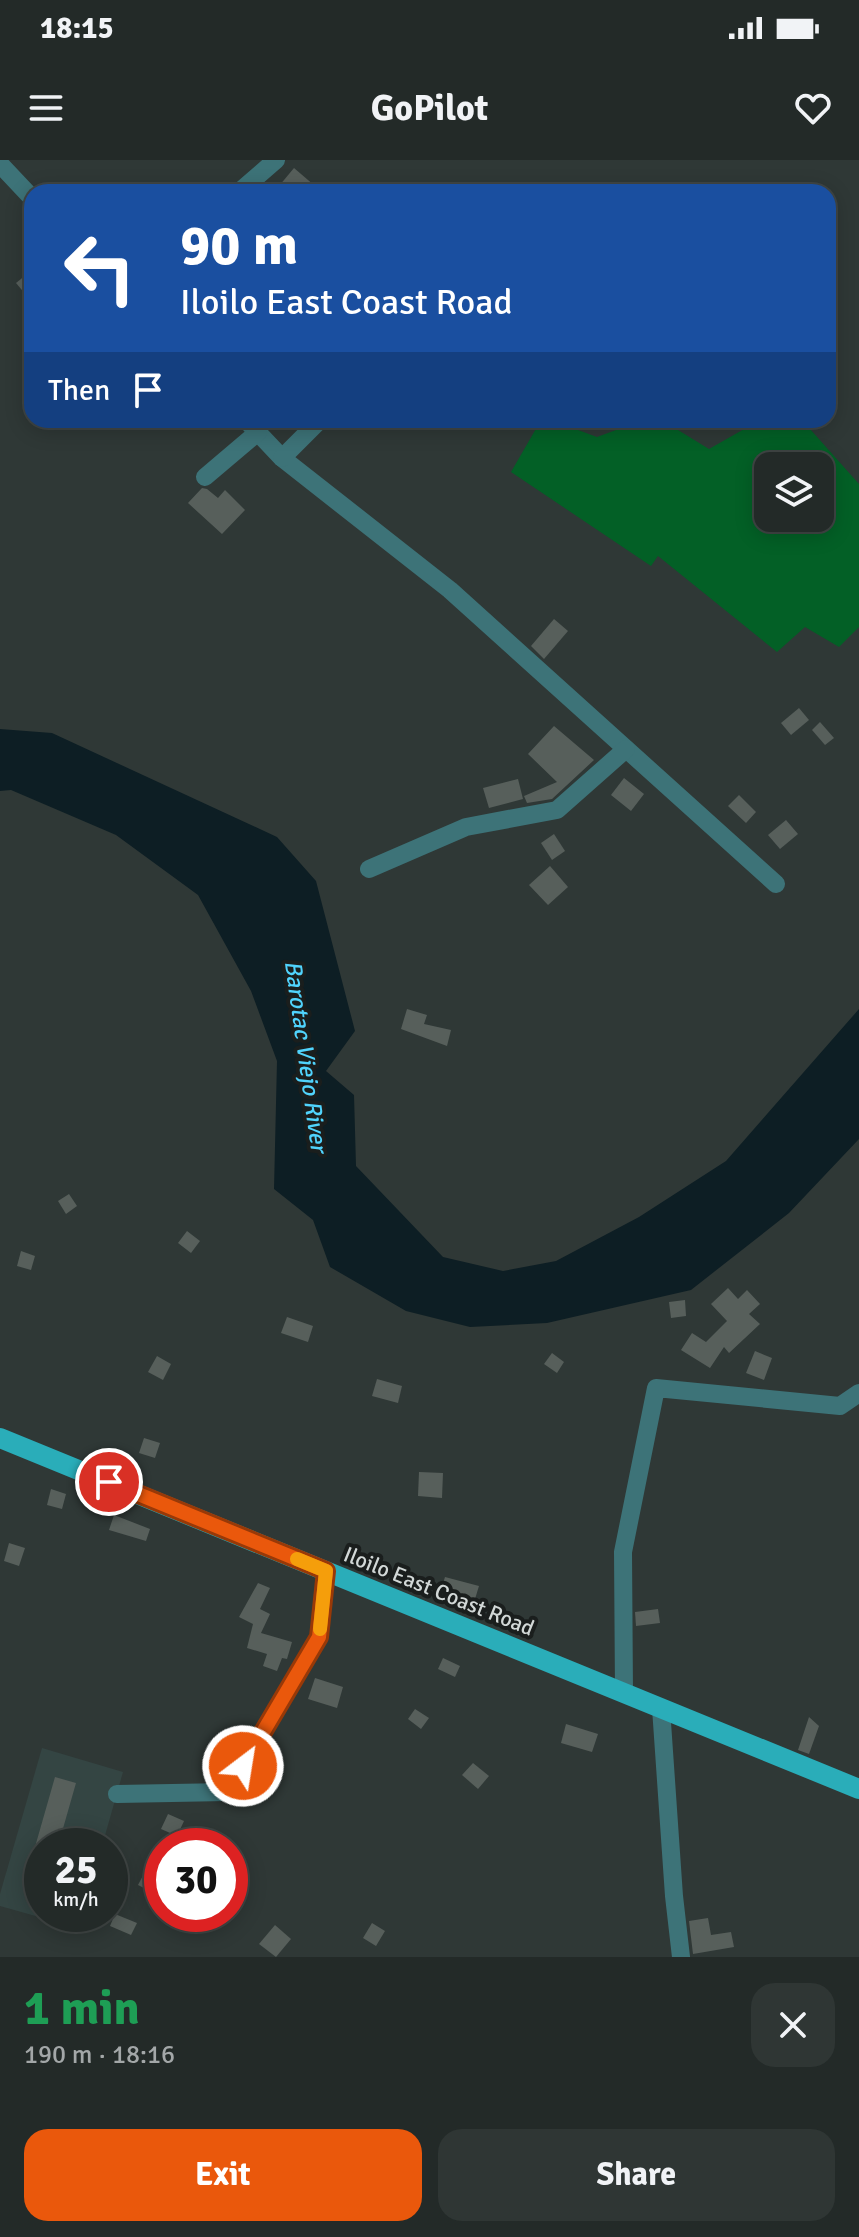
<!DOCTYPE html>
<meta charset="utf-8">
<style>
body{margin:0;font-family:Signika,sans-serif;background:#2f3634;color:#f1f3f6;height:100vh;display:flex;flex-direction:column;font-size:30px;white-space:nowrap}
*{box-sizing:border-box;margin:0}
p{font-size:26px;color:#a3a7a8}
.icon{flex:none;width:44px;height:44px;fill:none;stroke:currentColor;stroke-width:2;stroke-linecap:round;stroke-linejoin:round}
.map{position:relative;height:1797px;overflow:hidden}
.side{display:flex;flex-direction:column;background:#232a28;flex:1}
.side>*{flex:none}
.banner{position:absolute;left:24px;top:24px;width:812px;height:244px;border-radius:24px;box-shadow:0 4px 20px #0003,0 0 0 2px #404645;background:#1a4fa0;color:#fff;overflow:hidden}
.fabs{position:absolute;left:754px;top:292px;display:grid;gap:16px}
.fabs a{display:grid;place-items:center;width:80px;height:80px;border-radius:16px;background:#232a28;box-shadow:0 4px 20px #0003,0 0 0 2px #404645;font-size:40px}
.speed{position:absolute;left:24px;top:1668px;display:flex;gap:16px;font-size:40px;font-weight:700;text-align:center}
.speed>*{display:grid;place-content:center;width:104px;height:104px;border-radius:50%;background:#232a28;box-shadow:0 4px 20px #0003,0 0 0 2px #404645;line-height:1}
.speed small{font-size:20px;font-weight:400}
.speed .limit{border:12px solid #d22;background:#fff;color:#111}
.pin{position:absolute;display:grid;place-items:center;width:68px;height:68px;color:#fff;margin:-34px;border:4px solid #fff;border-radius:50%;box-shadow:0 2px 8px #0007}
.me{position:absolute;width:88px;margin:-44px;rotate:31deg;stroke-linejoin:round;filter:drop-shadow(0 0 6px #0008)}
.turn{display:flex;align-items:center;gap:28px;height:168px;padding:0 24px;font-size:36px}
.turn .icon{width:104px;height:104px;stroke-width:2.5}
.turn b{display:block;font-size:56px;line-height:68px}
.then{display:flex;align-items:center;height:76px;padding:0 24px;background:#0003;gap:16px;font-size:30px}
.round{display:grid;place-items:center;flex:none;width:84px;height:84px;border-radius:24px;background:#2f3634}
.overview{display:flex;align-items:center;justify-content:space-between;height:136px;padding:0 24px}
h1{font-size:48px;font-weight:700;line-height:60px;color:#1e9e55}
.cta{display:flex;gap:16px;margin-top:auto;padding:16px 24px}
.cta a{flex:1;height:92px;border-radius:24px;background:#ea580c;color:#fff;font-size:32px;font-weight:700;line-height:92px;text-align:center}
.cta a+a{background:#2f3634;color:#f1f3f6}
.status{display:flex;justify-content:space-between;align-items:center;height:56px;padding:0 40px;background:#232a28;direction:ltr}
.status svg{height:22px;fill:currentColor}
header{display:flex;justify-content:space-between;align-items:center;height:104px;padding:0 24px;background:#232a28;font-size:36px;font-weight:700}
.map>svg:first-child{display:block}
</style>
<div class="status"><b>18:15</b><svg viewBox="0 0 49 12"><path d="M0 12V9h3v3zM5 12V6h3v6zM10 12V3h3v9zM15 12V0h3v12zM26 1h20v11H26zM47 4h2v5h-2z"/></svg></div>
<header><svg class="icon" aria-label="menu" viewBox="0 0 24 24"><path d="M4 6h16M4 12h16M4 18h16"/></svg>GoPilot<svg class="icon" aria-label="heart" viewBox="0 0 24 24"><path d="M12 20l-8-8c-3-5 5-10 8-4 3-6 11-1 8 4z"/></svg></header>
<div class="map">
<svg width="859" height="1797" viewBox="0 0 859 1797">
<rect width="100%" height="100%" fill="#2f3836"/>
<!-- built -->
<path fill="#344543" d="M42 1588 123 1612 102 1686H42V1754H82L78 1768 0 1746V1734Z"/>
<!-- green -->
<path fill="#036026" fill-rule="evenodd" d="M541 260H551L597 277 616 270 665 262 709 289 760 260H802L859 324V467L839 487 805 467 777 492 658 396 651 406 511 312ZM768 306H820V358H768Z"/>
<!-- water -->
<path fill="#0d1e24" d="M0 569 52 573 277 677 316 721 355 871 326 911 354 935 356 1006 443 1097 503 1111 556 1101 639 1057 726 1001 859 849V979L789 1053 691 1130 547 1163 470 1167 406 1151 330 1107 313 1060 274 1029 277 901 251 831 198 735 116 675 11 630 0 631Z"/>
<!-- building -->
<g fill="#575f5b">
<path d="M294 8 322 32H274Z"/>
<path d="M32 110V142L16 123Z"/>
<path d="M202 328 207 329 218 338 225 330 245 350 222 374 188 343Z"/>
<path d="M554 459 568 471 544 499 531 486Z"/>
<path d="M799 548 809 560 791 575 781 563Z"/>
<path d="M820 562 834 578 825 585 812 570Z"/>
<path d="M554 566 594 600 552 639 527 643 524 636 557 622 528 594Z"/>
<path d="M624 618 644 634 631 651 611 635Z"/>
<path d="M518 619 523 639 489 648 483 628Z"/>
<path d="M739 635 756 652 746 663 728 646Z"/>
<path d="M786 660 798 674 780 689 768 675Z"/>
<path d="M554 674 565 691 552 700 541 683Z"/>
<path d="M550 706 568 727 548 745 529 725Z"/>
<path d="M407 849 427 855 424 864 451 870 447 886 401 869Z"/>
<path d="M69 1034 77 1046 66 1054 58 1041Z"/>
<path d="M187 1071 200 1081 191 1093 178 1083Z"/>
<path d="M21 1091 35 1096 31 1110 17 1106Z"/>
<path d="M728 1128 738 1139 747 1130 760 1144 749 1154 760 1164 729 1193 724 1187 710 1208 681 1190 692 1173 706 1182 727 1161 711 1144Z"/>
<path d="M685 1140 686 1156 671 1158 669 1142Z"/>
<path d="M287 1157 313 1166 308 1182 281 1173Z"/>
<path d="M755 1191 772 1198 764 1220 746 1213Z"/>
<path d="M552 1193 564 1202 557 1213 544 1204Z"/>
<path d="M157 1196 171 1204 163 1220 148 1212Z"/>
<path d="M377 1219 402 1226 398 1243 372 1236Z"/>
<path d="M144 1278 160 1283 155 1298 139 1293Z"/>
<path d="M419 1312 443 1313 442 1338 418 1336Z"/>
<path d="M51 1329 66 1334 62 1349 47 1345Z"/>
<path d="M114 1355 150 1369 146 1381 109 1370Z"/>
<path d="M9 1383 25 1388 19 1406 4 1401Z"/>
<path d="M445 1417 479 1426 475 1439 441 1430Z"/>
<path d="M258 1423 270 1428 260 1449 270 1454 261 1473 292 1482 287 1499 282 1498 277 1511 263 1506 267 1494 247 1488 253 1464 239 1457Z"/>
<path d="M658 1449 660 1463 636 1466 635 1452Z"/>
<path d="M443 1498 460 1506 455 1517 438 1509Z"/>
<path d="M315 1518 343 1527 337 1548 308 1539Z"/>
<path d="M415 1549 429 1558 421 1569 408 1559Z"/>
<path d="M809 1557 819 1566 809 1594 798 1590Z"/>
<path d="M566 1564 598 1574 592 1592 561 1583Z"/>
<path d="M473 1603 489 1616 478 1629 462 1615Z"/>
<path d="M55 1617 76 1623 58 1686H42V1727L25 1722Z"/>
<path d="M168 1654 184 1661 177 1676 161 1669Z"/>
<path d="M147 1708 162 1717 154 1733 138 1725Z"/>
<path d="M115 1754 137 1763 131 1775 110 1766Z"/>
<path d="M708 1758 711 1775 731 1772 734 1787 693 1794 689 1761Z"/>
<path d="M372 1763 385 1771 376 1786 363 1778Z"/>
<path d="M275 1765 291 1779 276 1797 259 1784Z"/>
</g>
<g fill="none" stroke-linecap="round" stroke-linejoin="round">
<!-- minor -->
<g stroke="#3d7378" stroke-width="18">
<path d="M0 4 32 38"/>
<path d="M239 32 276 0"/>
<path d="M246 260 282 298 450 430 776 724"/>
<path d="M282 298 320 260"/>
<path d="M205 317 258 272"/>
<path d="M369 709 466 667 557 650 626 589"/>
<path d="M624 1533 623 1392 656 1228 840 1246 859 1233"/>
<path d="M661 1548 674 1736 681 1797"/>
<path d="M117 1634 227 1632 319 1477 326 1411"/>
</g>
<!-- major -->
<path stroke="#2aadb9" stroke-width="20" d="M0 1278 859 1629"/>
</g>
<g fill="none" stroke-linecap="round" stroke-linejoin="round">
<defs>
<path id="route" d="M109 1322 326 1411 319 1477 243 1606"/>
</defs>
<!-- route casing -->
<use href="#route" stroke="#983908" stroke-width="20"/>
<!-- route -->
<use href="#route" stroke="#ea580c" stroke-width="14"/>
<!-- slow -->
<path stroke="#f59e0b" stroke-width="14" d="M297 1399 326 1411 320 1469"/>
</g>
<g text-anchor="middle" dominant-baseline="central" stroke-width="8" stroke-linejoin="round" paint-order="stroke">
<!-- street labels -->
<g font-size="22" fill="#d2d8d7" stroke="#1a1e1d">
<text transform="translate(439 1431) rotate(22)">Iloilo East Coast Road</text>
</g>
<!-- water labels -->
<g font-size="24" font-style="italic" fill="#50d3fc" stroke="#1a1e1d">
<text transform="translate(306 896) rotate(82)">Barotac Viejo River</text>
</g>
</g>
</svg>
<div class="fabs">
<a><svg class="icon" aria-label="layers" viewBox="0 0 24 24"><path d="M12 4l9 5-9 5-9-5zM3 14l9 5 9-5"/></svg></a>
</div>
<div class="speed"><div>25<small>km/h</small></div><div class="limit">30</div></div>
<div class="pin" style="left:109px;top:1322px;background:#d93025"><svg class="icon" aria-label="arrive" viewBox="0 0 24 24"><path d="M6 21V4h12l-3 4 3 4H6"/></svg></div>
<svg class="me" style="left:243px;top:1606px" viewBox="-20 -20 40 40"><circle r="17" fill="#ea580c" stroke="#fff" stroke-width="3"/><path d="M0-11L8 9 0 5-8 9z" fill="#fff"/></svg>
<div class="banner">
<div class="turn"><svg class="icon" aria-label="left" viewBox="0 0 24 24"><path d="M17 20v-9H6M10 6l-5 5 5 5"/></svg><div><b>90 m</b>Iloilo East Coast Road</div></div>
<div class="then">Then<svg class="icon" aria-label="arrive" viewBox="0 0 24 24"><path d="M6 21V4h12l-3 4 3 4H6"/></svg></div>
</div>
</div>
<section class="side">
<div class="overview"><div><h1>1 min</h1><p>190 m · 18:16</p></div><a class="round"><svg class="icon" aria-label="close" viewBox="0 0 24 24"><path d="M6 6l12 12M18 6L6 18"/></svg></a></div>
<div class="cta"><a>Exit</a><a>Share</a></div>
</section>
